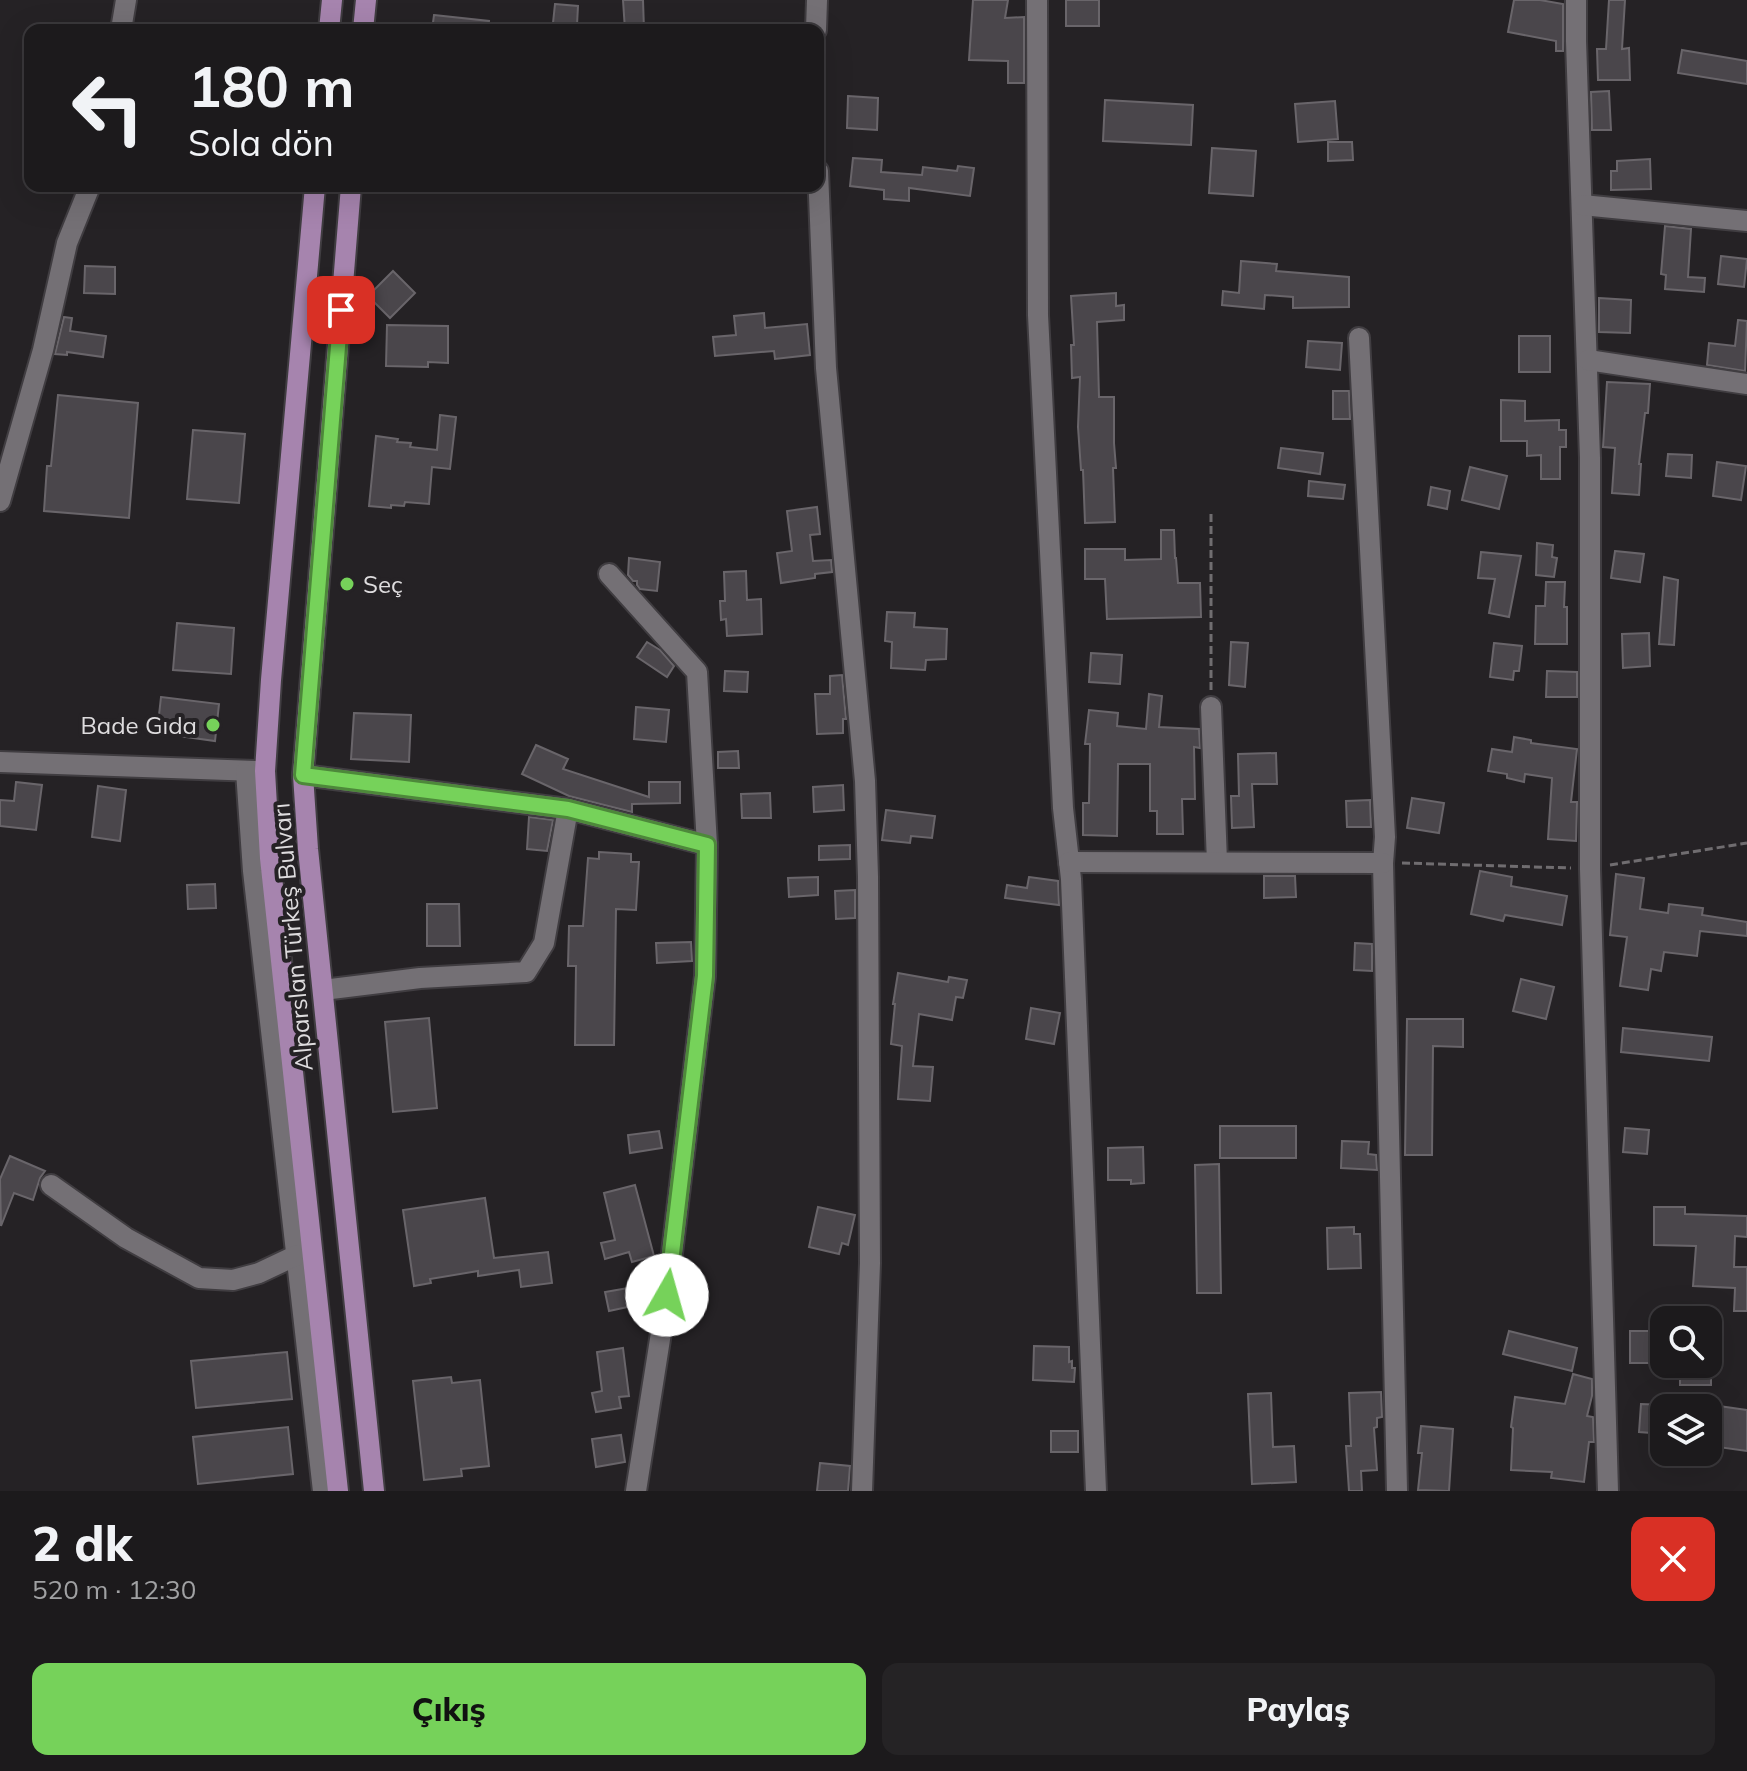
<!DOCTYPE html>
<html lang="tr">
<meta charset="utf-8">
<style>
body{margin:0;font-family:Mulish,sans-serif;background:#252325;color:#f1f3f6;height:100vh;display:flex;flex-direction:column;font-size:30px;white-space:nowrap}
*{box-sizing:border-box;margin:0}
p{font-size:26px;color:#a0a1a3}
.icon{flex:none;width:44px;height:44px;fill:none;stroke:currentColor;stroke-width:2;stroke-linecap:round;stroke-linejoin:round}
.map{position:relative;height:1491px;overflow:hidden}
.side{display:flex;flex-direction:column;background:#1c1a1c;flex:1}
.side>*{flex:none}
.guide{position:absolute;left:24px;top:24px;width:800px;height:168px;border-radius:16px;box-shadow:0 8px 32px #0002,0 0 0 2px #3a383b;background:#1c1a1c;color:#f1f3f6;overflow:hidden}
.controls{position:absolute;left:1650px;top:1306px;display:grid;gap:16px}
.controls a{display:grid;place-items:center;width:72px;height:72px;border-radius:16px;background:#1c1a1c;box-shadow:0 8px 32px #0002,0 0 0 2px #3a383b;font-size:40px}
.pin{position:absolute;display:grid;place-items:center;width:68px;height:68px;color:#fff;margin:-34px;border-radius:16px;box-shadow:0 4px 12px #0006}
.me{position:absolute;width:88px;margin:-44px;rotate:7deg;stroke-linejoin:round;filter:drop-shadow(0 0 6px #0008)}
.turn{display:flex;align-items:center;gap:28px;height:168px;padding:0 32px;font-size:36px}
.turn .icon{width:104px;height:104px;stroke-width:2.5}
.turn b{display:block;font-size:56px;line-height:68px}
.round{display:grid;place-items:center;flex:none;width:84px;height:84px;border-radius:16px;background:#252325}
.summary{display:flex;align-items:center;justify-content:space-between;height:136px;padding:0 32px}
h1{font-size:48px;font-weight:800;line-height:60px}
.action{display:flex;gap:16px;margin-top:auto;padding:16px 32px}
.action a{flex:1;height:92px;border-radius:16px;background:#76d25a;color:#111;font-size:32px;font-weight:800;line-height:92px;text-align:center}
.action a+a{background:#252325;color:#f1f3f6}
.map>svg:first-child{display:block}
</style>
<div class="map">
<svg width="1747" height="1491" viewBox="0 0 1747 1491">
<rect width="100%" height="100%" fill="#252225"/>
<!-- building -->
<g fill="#4a464b" stroke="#69656a" stroke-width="2">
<path d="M623 0H643L644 30H625Z"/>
<path d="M973 0H1008L1005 18 1024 17V83H1008V61L969 60Z"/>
<rect x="1066" y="0" width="33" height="26"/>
<path d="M1514 0H1540L1563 4V51H1556V41L1508 32Z"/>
<path d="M1609 0H1625L1622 49 1629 48 1630 80H1598L1597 49H1606Z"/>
<path d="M555 4 578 6 577 25 553 23Z"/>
<path d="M434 15 489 21 488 30H432Z"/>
<path d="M1682 50 1747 61V84L1678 73Z"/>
<path d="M1609 91 1611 130H1592L1591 92Z"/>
<path d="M848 96 878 98 877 130 847 128Z"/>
<path d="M1105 100 1193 105 1191 145 1103 141Z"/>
<path d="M1335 101 1338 139 1298 142 1295 104Z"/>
<path d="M1328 142H1352L1353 160 1328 161Z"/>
<path d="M1212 148 1256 151 1253 196 1209 193Z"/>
<path d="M853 158 882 160 881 172 922 175 923 167 957 171 958 166 974 168 970 196 909 188V201L884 199V190L850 186Z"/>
<path d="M1650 159 1651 189 1611 190V171H1617V161Z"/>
<path d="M1665 226 1691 229 1688 277 1705 278 1704 292 1665 289 1666 275 1661 274Z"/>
<path d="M1721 256 1747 259 1744 287 1718 284Z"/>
<path d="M1241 261 1277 264 1276 271 1349 277V307L1293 308V297L1265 295 1264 309 1222 305 1223 291 1239 293Z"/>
<path d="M85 266 115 267V294L84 293Z"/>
<path d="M393 271 415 293 390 318 368 296Z"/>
<path d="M1116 293V306L1124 305V320L1097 322 1099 397H1114V443L1116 468H1113L1115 522 1085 523 1083 470H1081L1078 427 1080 377 1072 378 1071 345H1074L1071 296Z"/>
<path d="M1599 298 1631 300 1630 333 1599 332Z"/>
<path d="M764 313 765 328 807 324 810 355 775 359 774 351 715 356 713 337 736 335 734 316Z"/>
<path d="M64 317 72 318 70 331 106 336 103 357 67 352V355L55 354Z"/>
<path d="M1738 320 1747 321 1745 371 1707 365 1709 343 1735 346Z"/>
<path d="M387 325 448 326V363L428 362V367L386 366Z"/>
<rect x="1519" y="336" width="31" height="36"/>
<path d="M1308 341 1342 343 1340 370 1306 367Z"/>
<path d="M1607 382 1650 384 1648 413H1645L1639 464H1641L1639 495 1612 493 1615 448 1603 447Z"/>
<path d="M1333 391H1349L1350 419H1333Z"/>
<path d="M58 395 138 403 129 518 44 511 47 466H51Z"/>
<path d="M1501 400 1525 401V421L1559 420V430H1566V447H1560V479H1541V455L1527 456V441H1501Z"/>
<path d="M440 415 456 417 450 469 432 467 429 504 405 502 404 506 391 505V508L369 506 376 436 398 439 397 442 411 443 410 447 437 450Z"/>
<path d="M193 430 245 434 239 503 187 499Z"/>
<path d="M1281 448 1323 453 1320 474 1278 468Z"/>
<path d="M1668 454 1692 455 1691 478 1666 476Z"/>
<path d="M1717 462 1746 466 1741 500 1713 496Z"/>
<path d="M1470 467 1507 476 1499 509 1462 500Z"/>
<path d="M1309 481 1345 485 1343 499 1308 496Z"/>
<path d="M1431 487 1450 491 1447 509 1428 505Z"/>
<path d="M817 507 820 534 810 535 813 561 831 560 832 572 815 574V578L781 583 777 553 792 551 787 511Z"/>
<path d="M1161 530H1174L1175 558H1176L1178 583H1200L1201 617 1107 619 1105 579H1085V549H1125V560L1161 559Z"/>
<path d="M1537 543 1553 545 1552 557 1557 558 1554 577 1536 575Z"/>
<path d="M1615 551 1644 554 1640 582 1611 578Z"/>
<path d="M1481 552 1521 556 1509 617 1489 613 1495 579 1478 578Z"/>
<path d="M629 558 660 562 657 591 640 589 637 585V581H633L628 575Z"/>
<path d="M746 571 747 600 761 599 762 634 727 636 726 619 721 620 720 601H725L724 572Z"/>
<path d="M1664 577 1678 580 1674 645 1659 644Z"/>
<path d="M1546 582H1565L1564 607H1567V644H1535L1536 606H1545Z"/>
<path d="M887 612 915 613 914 627 947 629 946 659 926 660 925 670 891 668 892 642 885 641Z"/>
<path d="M177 623 234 628 231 674 173 670Z"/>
<path d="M1649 633 1650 666 1623 668 1622 634Z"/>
<path d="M647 642 660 650 674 666 667 677 637 657Z"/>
<path d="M1231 642 1248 643 1245 687 1229 685Z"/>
<path d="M1494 643 1522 646 1519 671H1514L1513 680 1490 677Z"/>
<path d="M1091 653 1122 655 1120 684 1089 682Z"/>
<path d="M725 671 748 672 747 692 724 691Z"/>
<path d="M1547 671 1577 672V697H1546Z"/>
<path d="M842 675 846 719H843V733L817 734 815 694H830V676Z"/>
<path d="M1149 694 1162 696 1159 727 1199 729 1200 748 1194 747 1195 799H1182L1183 834H1157V811H1150V764H1118L1117 836 1083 835V803H1089L1090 744H1085L1089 710 1118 713 1117 726 1146 729Z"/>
<path d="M161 697 219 704 215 741 157 733Z"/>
<path d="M636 707 669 710 666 742 634 739Z"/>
<path d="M354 713 411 715 409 762 351 759Z"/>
<path d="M1514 737 1531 740V743L1577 749 1571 802H1577L1576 841 1548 839 1552 778 1525 774 1524 782 1507 778V774L1488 771 1492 749 1512 752Z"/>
<path d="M536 745 568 759 563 769 649 797V782H680V803L632 804V812L569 796 522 774Z"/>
<path d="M738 751 739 768H718V752Z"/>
<path d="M1276 753 1277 784H1252L1254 827 1232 828 1231 796H1239L1238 754Z"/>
<path d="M16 782 42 785 36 830 0 826V800L14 801Z"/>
<path d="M843 785 844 810 814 812 813 787Z"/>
<path d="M98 786 126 790 120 841 92 837Z"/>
<path d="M770 793 771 818H742L741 794Z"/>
<path d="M1412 798 1444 803 1439 833 1407 828Z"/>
<path d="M1370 800 1371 827H1347L1346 801Z"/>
<path d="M886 810 935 816 932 838 911 836 910 843 882 840Z"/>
<path d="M529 817 553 820 547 851 527 849Z"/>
<path d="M850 845V859L819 860V846Z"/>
<path d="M599 852 631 854V862H639L636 910 616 909 614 1045H575L576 966H568L569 926H583L588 858 599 859Z"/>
<path d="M1480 871 1512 877 1511 886 1567 896 1562 925 1505 915 1503 921 1471 914Z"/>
<path d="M1616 874 1644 878 1640 909 1668 913 1669 904 1703 908 1702 915 1747 922V936L1700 931 1697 956 1664 952 1661 971 1651 969 1648 990 1620 986 1627 937 1610 935Z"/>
<path d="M1264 876H1295L1296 897 1264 898Z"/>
<path d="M818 877V895L789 897 788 878Z"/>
<path d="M1029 877 1058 881 1059 905 1005 898 1007 885 1027 888Z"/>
<path d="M215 884 216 908 188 909 187 885Z"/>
<path d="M855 890V918L836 919 835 891Z"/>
<path d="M427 904H459L460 946H427Z"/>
<path d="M691 942 692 961 657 963 656 943Z"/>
<path d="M1355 943 1372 944V971L1354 970Z"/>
<path d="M898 973 948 982 949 977 967 980 963 998 956 997 952 1020 919 1014 913 1066 933 1067 930 1101 898 1099 902 1046 891 1044 895 1004H893Z"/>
<path d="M1521 979 1554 987 1546 1019 1513 1011Z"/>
<path d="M1031 1008 1060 1013 1054 1044 1026 1039Z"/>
<path d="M429 1018 437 1108 393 1112 385 1022Z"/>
<path d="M1407 1019H1463V1047L1433 1046 1432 1155H1405Z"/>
<path d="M1623 1028 1712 1037 1709 1061 1621 1052Z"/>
<rect x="1220" y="1126" width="76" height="32"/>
<path d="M1625 1128 1649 1130 1647 1154 1623 1152Z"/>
<path d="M659 1131 662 1148 630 1153 628 1135Z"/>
<path d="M1342 1141 1369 1142 1368 1154 1376 1155 1377 1170 1341 1168Z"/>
<path d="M1143 1147 1144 1183 1131 1184V1180H1108V1148Z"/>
<path d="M10 1156 45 1171 40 1178 33 1200 14 1193 1 1226 0 1179Z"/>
<path d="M1219 1164 1221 1293H1197L1195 1165Z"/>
<path d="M635 1185 654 1256 632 1262 629 1252 605 1259 601 1243 615 1240 604 1193Z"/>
<path d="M485 1198 494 1258 548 1252 552 1283 521 1287 519 1270 478 1276V1271L430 1279 431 1283 414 1286 403 1210Z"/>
<path d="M818 1207 855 1215 848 1245 842 1243 839 1254 809 1247Z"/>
<path d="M1654 1207H1685V1214L1747 1216V1237L1735 1236 1734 1267H1747V1311H1734L1735 1288 1693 1286 1696 1246 1654 1245Z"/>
<path d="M1354 1227V1234H1360L1361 1268 1328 1269 1327 1228Z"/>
<path d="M634 1287 637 1305 609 1311 605 1292Z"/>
<path d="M1509 1331 1577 1348 1572 1371 1503 1354Z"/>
<rect x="1630" y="1331" width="27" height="32"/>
<path d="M1034 1346 1069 1347V1362L1072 1361V1368H1075L1074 1382 1033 1380Z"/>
<path d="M623 1348 629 1396 619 1397 621 1408 596 1412 592 1393 602 1391 597 1352Z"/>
<path d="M287 1352 292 1399 196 1408 191 1361Z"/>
<path d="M1664 1364H1711V1385H1680V1378L1663 1377Z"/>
<path d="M1573 1374 1592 1379V1396L1587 1416 1593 1417 1594 1442H1589L1584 1482 1551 1478 1552 1472 1511 1470 1513 1428 1511 1427 1515 1397 1565 1404Z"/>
<path d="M451 1377 452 1383 480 1380 489 1466 461 1469 462 1476 424 1480 413 1381Z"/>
<path d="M1381 1392 1382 1417 1377 1418V1427L1374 1428 1377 1470 1361 1471 1362 1491H1349L1346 1446H1351L1349 1393Z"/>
<path d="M1271 1393 1273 1447 1294 1446 1296 1482 1252 1484 1248 1394Z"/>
<path d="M1641 1404 1664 1405V1434L1639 1432Z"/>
<path d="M1712 1405 1747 1410V1451L1718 1447 1720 1430 1708 1428Z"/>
<path d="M1421 1426 1453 1429 1449 1491 1418 1490 1422 1453H1418Z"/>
<path d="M288 1427 293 1474 198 1484 193 1437Z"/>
<rect x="1051" y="1431" width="27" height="21"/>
<path d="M621 1435 625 1462 596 1467 592 1439Z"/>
<path d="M820 1463 850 1466 848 1491H817Z"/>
</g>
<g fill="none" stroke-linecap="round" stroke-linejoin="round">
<defs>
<g id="minor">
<path d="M1037 0 1038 315 1063 808 1071 879 1096 1491"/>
<path d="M1576 0V41L1590 458V869L1608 1491"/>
<path d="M121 30 126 0"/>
<path d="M816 30 817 0"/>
<path d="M818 171 826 368 865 781 868 877 870 1263 862 1491"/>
<path d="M1582 205 1747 221"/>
<path d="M1359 338 1385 837 1383 863 1397 1491"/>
<path d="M1588 360 1747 384"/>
<path d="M0 501 43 350 67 243 90 186"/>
<path d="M609 574 697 672 707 845 705 976 667 1295 636 1491"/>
<path d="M1211 707 1217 862"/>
<path d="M0 762 257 771"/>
<path d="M246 771 253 871 323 1491"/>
<path d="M303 775 568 809 707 845"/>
<path d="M1069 862 1383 863"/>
<path d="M323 990 420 978 526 972 544 943 568 809"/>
<path d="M51 1185 126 1238 199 1278 233 1280 259 1273 297 1255"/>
</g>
<g id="major">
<path d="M329 30 332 0"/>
<path d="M363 30 366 0"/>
<path d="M315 186 271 680 265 771 270 858 338 1491"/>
<path d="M351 186 303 775 308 849 374 1491"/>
</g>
</defs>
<!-- minor casing -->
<use href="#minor" stroke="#403d41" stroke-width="24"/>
<!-- major casing -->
<use href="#major" stroke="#403d41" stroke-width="24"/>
<!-- path -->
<g stroke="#706d70" stroke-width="3" stroke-dasharray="8 4" stroke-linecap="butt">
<path d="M1211 514V691"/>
<path d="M1402 863 1571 868"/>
<path d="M1610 865 1747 843"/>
</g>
<!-- minor -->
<use href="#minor" stroke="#747075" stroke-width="20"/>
<!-- major -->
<use href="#major" stroke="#a684ae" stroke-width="20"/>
</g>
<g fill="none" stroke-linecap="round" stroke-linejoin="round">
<defs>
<path id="route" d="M341 310 303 775 568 809 707 845 705 976 667 1295"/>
</defs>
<!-- route casing -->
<use href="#route" stroke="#4d883a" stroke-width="20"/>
<!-- route -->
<use href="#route" stroke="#76d25a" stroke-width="14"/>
</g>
<!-- markers -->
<g fill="#76d25a" stroke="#252225" stroke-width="3">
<circle cx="347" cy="584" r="8"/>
<circle cx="213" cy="725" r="8"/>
</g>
<g text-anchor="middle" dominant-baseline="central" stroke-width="8" stroke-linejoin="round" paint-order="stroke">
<!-- poi labels -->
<g font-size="24" fill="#dedcde" stroke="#252225" text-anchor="start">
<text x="363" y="584">Seç</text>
<text x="197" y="725" text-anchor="end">Bade Gıda</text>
</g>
<!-- street labels -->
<g font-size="24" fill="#dedcde" stroke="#252225">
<text transform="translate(292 937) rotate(-95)">Alparslan Türkeş Bulvarı</text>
</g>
</g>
</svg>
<div class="controls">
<a><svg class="icon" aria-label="search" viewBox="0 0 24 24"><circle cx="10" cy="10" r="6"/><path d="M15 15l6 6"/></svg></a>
<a><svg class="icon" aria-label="layers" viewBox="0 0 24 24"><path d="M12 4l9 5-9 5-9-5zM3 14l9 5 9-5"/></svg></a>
</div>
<div class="pin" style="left:341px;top:310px;background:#d93025"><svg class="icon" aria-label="arrive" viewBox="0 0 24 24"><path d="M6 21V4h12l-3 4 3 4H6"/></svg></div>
<svg class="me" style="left:667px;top:1295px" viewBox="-20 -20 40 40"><circle r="19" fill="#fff"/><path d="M0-13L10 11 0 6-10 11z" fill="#76d25a"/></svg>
<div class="guide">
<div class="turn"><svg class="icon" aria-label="left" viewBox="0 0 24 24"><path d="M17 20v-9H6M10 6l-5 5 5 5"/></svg><div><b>180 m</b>Sola dön</div></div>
</div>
</div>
<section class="side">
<div class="summary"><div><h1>2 dk</h1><p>520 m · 12:30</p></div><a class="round" style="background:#d93025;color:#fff"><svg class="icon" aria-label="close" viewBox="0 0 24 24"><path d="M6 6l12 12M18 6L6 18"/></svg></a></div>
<div class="action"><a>Çıkış</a><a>Paylaş</a></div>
</section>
